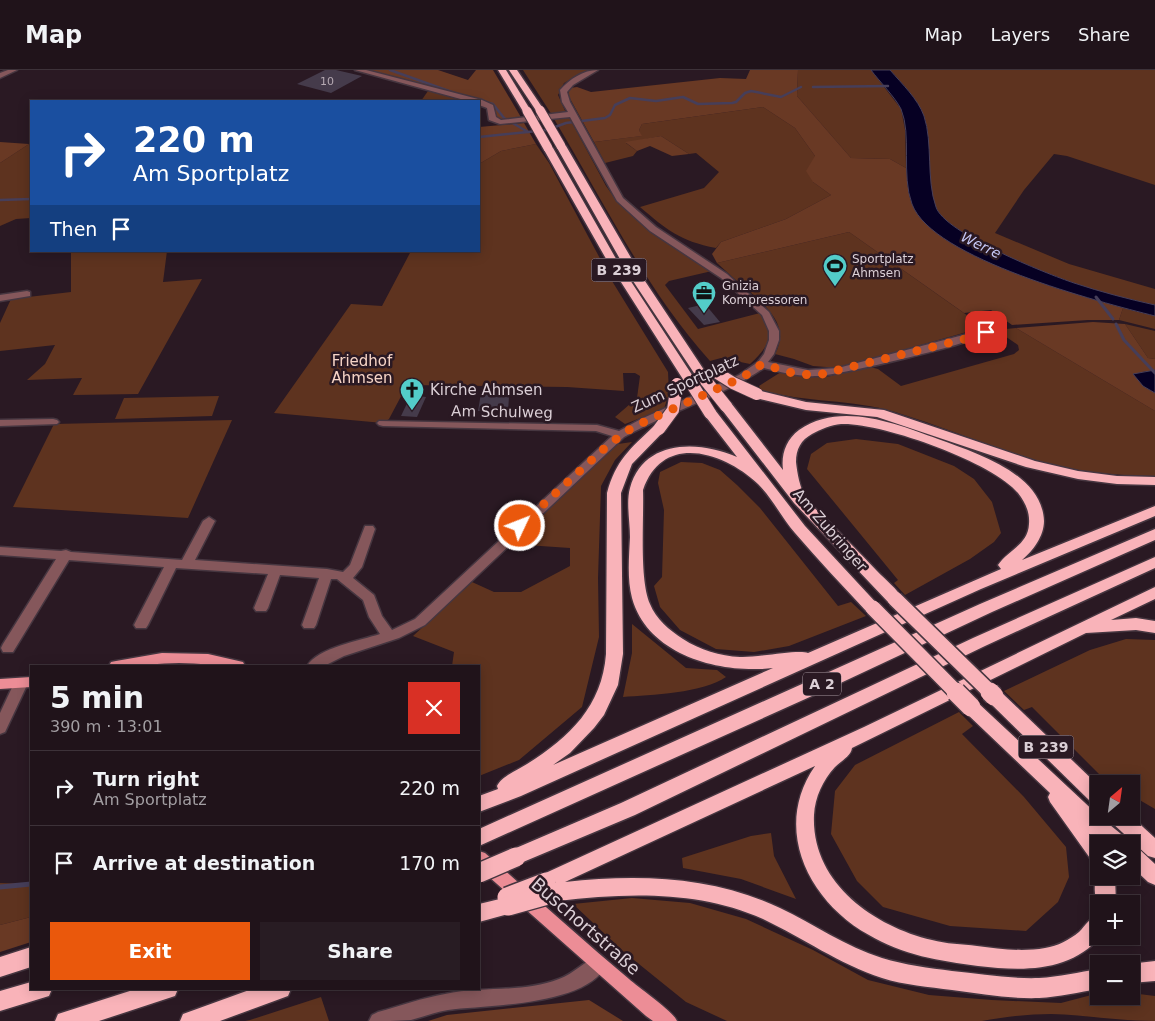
<!DOCTYPE html>
<meta charset="utf-8">
<style>
body{margin:0;font-family:"DejaVu Sans",sans-serif;background:#281c23;color:#f1f3f6;height:100vh;display:flex;flex-direction:column;font-size:19px;white-space:nowrap}
*{box-sizing:border-box;margin:0}
p{font-size:16px;color:#a29ea2}
.icon{flex:none;width:28px;height:28px;fill:none;stroke:currentColor;stroke-width:2;stroke-linecap:round;stroke-linejoin:round}
.map{position:relative;flex:1;overflow:hidden}
.side{position:absolute;left:30px;top:595px;width:450px;height:325px;display:flex;flex-direction:column;background:#20131a;border-radius:0px;box-shadow:0 2px 12px #0003,0 0 0 1px #3d3239}
.side>*{flex:none}
.top-card{position:absolute;left:30px;top:30px;width:450px;height:152px;border-radius:0px;box-shadow:0 2px 12px #0003,0 0 0 1px #3d3239;background:#1a4fa0;color:#fff;overflow:hidden}
.needle{width:32px;rotate:29deg}
.fabs{position:absolute;left:1090px;top:705px;display:grid;gap:10px}
.fabs a{display:grid;place-items:center;width:50px;height:50px;border-radius:0px;background:#20131a;box-shadow:0 2px 12px #0003,0 0 0 1px #3d3239;font-size:25px}
.pin{position:absolute;display:grid;place-items:center;width:42px;height:42px;color:#fff;margin:-21px;border-radius:10px;box-shadow:0 2px 8px #0006}
.me{position:absolute;width:55px;margin:-28px;rotate:47deg;stroke-linejoin:round;filter:drop-shadow(0 0 4px #0008)}
.turn{display:flex;align-items:center;gap:18px;height:105px;padding:0 20px;font-size:22px}
.turn .icon{width:65px;height:65px;stroke-width:2.5}
.turn b{display:block;font-size:35px;line-height:42px}
.then{display:flex;align-items:center;height:48px;padding:0 20px;background:#0003;gap:10px;font-size:19px}
.round{display:grid;place-items:center;flex:none;width:52px;height:52px;border-radius:0px;background:#281c23}
.head{display:flex;align-items:center;justify-content:space-between;height:85px;padding:0 20px}
h1{font-size:30px;font-weight:700;line-height:38px}
.action{display:flex;gap:10px;margin-top:auto;padding:10px 20px}
.action a{flex:1;height:58px;border-radius:0px;background:#ea580c;color:#fff;font-size:20px;font-weight:700;line-height:58px;text-align:center}
.action a+a{background:#281c23;color:#f1f3f6}
ul{padding:0;list-style:none}
li{display:flex;align-items:center;gap:15px;height:75px;padding:0 20px;border-top:1px solid #3d3239}
li div{flex:1}
li b{display:block;font-size:19px}
li em{font-style:normal}
header{display:flex;align-items:center;gap:30px;box-sizing:border-box;height:70px;padding:0 25px;background:#20131a;border-bottom:1px solid #3d3239}
header strong{font-size:24px}
nav{display:flex;gap:28px;margin-inline-start:auto;font-size:18px}
.map>svg:first-child{display:block}
</style>
<header>
<strong>Map</strong>
<nav><a>Map</a><a>Layers</a><a>Share</a></nav>
</header>
<div class="map">
<svg width="1155" height="951" viewBox="0 0 1155 951">
<rect width="100%" height="100%" fill="#2a1923"/>
<!-- green -->
<g fill="#5e331f">
<path d="M523 0H588L564 13 558 25 566 43 552 45Z"/>
<path d="M798 0H871L901 39 905 60 906 98 890 89 851 88 797 26Z"/>
<path d="M890 0H1155V115L1067 86 1054 84 1024 120 995 163 1069 194 1155 219V235C1128 229 1101 222 1074 213 1047 204 944 163 936 137 926 109 933 73 924 46 918 29 902 13 890 0Z"/>
<path d="M428 21 465 31H421Z"/>
<path d="M763 37 795 58 815 86 813 112 831 125 786 149 721 172 716 178C680 171 667 160 640 137L704 118 719 102 696 83 689 84 661 66 626 73 637 81 633 86 605 93 594 72 641 66 639 60 642 54Z"/>
<path d="M569 47 606 116 616 130 655 164 712 201 669 211 665 215 698 259 760 243C775 267 769 276 750 294L721 288 710 291C646 220 603 130 554 49Z"/>
<path d="M29 74H31V148L16 149 0 156V93Z"/>
<path d="M536 74 549 93 612 211 668 302 669 323 664 339 625 354 615 347 637 328 640 306 635 303H623L624 321 567 317 407 315 389 349 383 353 274 343 351 234 382 236 411 181H479V94L501 81Z"/>
<path d="M849 162 978 253 981 258 839 298 813 296 794 289 775 284C790 257 769 239 750 222 739 213 728 203 717 193Z"/>
<path d="M71 181H167L163 212 202 209 138 324 73 325 82 308 27 310 45 294 55 275 0 281V253L11 229 71 222Z"/>
<path d="M1123 238 1155 246V259L1119 250Z"/>
<path d="M1125 254 1155 261V289L1148 288Z"/>
<path d="M1016 258 1155 341V406C1114 406 1071 401 1032 389 986 375 941 356 895 342 852 329 805 333 761 320L759 316 781 302 798 306 827 307 866 296 878 299 901 316 1014 284 1019 280 1018 275 996 260Z"/>
<path d="M219 326 212 346 115 349 124 328Z"/>
<path d="M232 350 188 448 13 437 54 354Z"/>
<path d="M856 369 898 374 954 396 974 409 992 432 1001 463 994 472 970 489 905 525 894 513 898 510 807 399 811 384 827 373Z"/>
<path d="M632 372 615 390 601 416 598 508 599 567 582 637 519 690 479 706V596H452L454 582 413 566 472 512 494 522H521L570 496V478L511 474 562 423 618 374Z"/>
<path d="M681 392 702 393 720 400 737 415 760 438 838 536 851 532 866 546 789 576 754 582 716 579 680 560 660 537 654 516 662 507 664 440 658 413 660 402Z"/>
<path d="M632 554 686 598 717 600 726 607C704 623 650 625 623 627L632 583Z"/>
<path d="M1126 569 1155 570V739L1131 725V714H1113L1105 710 1032 637 1024 640 1004 621 1090 580Z"/>
<path d="M959 642 973 656 962 664 1024 727 1066 777 1069 807 1058 832 1026 861 950 856 883 837 857 811 831 764 835 721 855 695Z"/>
<path d="M771 763 774 786 796 829 741 809 683 798 682 788 751 766Z"/>
<path d="M0 813 31 814V847L0 855Z"/>
<path d="M632 828 690 833 746 849 813 880 868 910 929 925 992 930 1061 933 1099 923V926H1131V923L1155 926V951C1119 951 1086 945 1051 944 1028 944 1004 947 982 951H727L686 932 624 882 573 834Z"/>
<path d="M321 927 329 951H245L250 950Z"/>
</g>
<!-- forest -->
<g fill="#693924">
<path d="M366 0H438L468 10 476 0H493L522 49 500 50 497 48 495 39 491 34Z"/>
<path d="M750 0H798L797 26 851 88 890 89 906 98 912 134 959 177 1013 202 1054 217 1123 238 1119 250H1088L1012 255 991 240 964 243 849 162 717 193 712 184 721 172 786 149 831 125 813 112 806 101 815 86 795 58 763 37 642 54 639 60 642 66 594 72 568 25 570 18 577 17 591 22 720 8 746 9Z"/>
<path d="M524 53 536 74 501 81 479 94V57Z"/>
<path d="M661 66 689 84 672 86 650 76 637 81 625 72Z"/>
<path d="M0 72 29 74 0 93Z"/>
<path d="M1093 252 1125 254 1148 288 1155 289V300L1142 302 1143 316 1155 323V341L1016 258Z"/>
<path d="M31 847V872L0 882V855Z"/>
<path d="M589 930 623 951H428L447 945Z"/>
</g>
<!-- water -->
<g fill="#060023" stroke="#463e59">
<path d="M871 0H890C902 14 918 29 924 46 933 73 926 109 936 137 944 163 1047 204 1074 213 1101 222 1128 229 1155 235V246C1100 232 932 189 912 134 901 105 912 65 901 39 895 27 879 11 871 0Z"/>
<path d="M1155 300V323L1143 316 1133 304Z"/>
</g>
<g fill="none" stroke-linecap="round" stroke-linejoin="round">
<!-- stream-far2 -->
<g stroke="#463e59" stroke-width="2.5">
<path d="M390 0 463 26"/>
<path d="M813 17 888 16"/>
<path d="M482 31 493 34 504 48 528 62"/>
<path d="M479 67 547 60 566 53 605 48 610 45 615 35 630 28 656 31 683 27 698 34 732 33 736 32 745 23 751 21 781 27 801 17"/>
<path d="M0 130 31 129"/>
</g>
<!-- stream-far1 -->
<g stroke="#463e59" stroke-width="3">
<path d="M1096 227 1113 249"/>
<path d="M1116 254 1124 270 1155 303"/>
</g>
<!-- stream -->
<path stroke="#463e59" stroke-width="5" d="M0 817 31 814"/>
</g>
<!-- building -->
<g fill="#453b4b">
<path d="M325 0H336L362 6 331 23 297 14Z"/>
<path d="M705 234 720 252 704 255 688 238Z"/>
<path d="M482 317H504L503 327H509L508 341H478Z"/>
<path d="M411 325 426 327 417 347 401 346Z"/>
</g>
<g fill="none" stroke-linecap="round" stroke-linejoin="round">
<defs>
<g id="minor">
<path d="M8 0H17L0 8V3Z"/>
<path d="M355 0H366L482 30 493 35 496 47 501 50 568 42 562 32 560 20C570 9 583 0 598 0L573 15 567 22 570 32 623 128 656 157 727 204 769 242 779 261V270L774 284 768 292 808 300 838 298 986 259 991 262C980 272 837 306 817 306 798 307 781 302 764 298 721 327 669 342 624 367L425 555 399 568 344 586 324 596H307C317 578 362 570 380 564L369 547 363 530 337 509H331L316 555 314 558H304L302 555 319 508 280 505 268 538 266 541H256L254 538 268 504 176 498 148 555 146 558H136L134 555 164 497 69 490 13 582H3L1 578 3 574 56 489 0 485V477L61 481 66 480 71 482 182 490 203 451 209 447 215 451 195 490 327 499 343 502 350 495 365 456H373L375 459 362 497 353 508 374 525 382 546 392 560 415 549 612 366 596 361 383 356 379 355 377 353 379 351 597 355 619 361 641 349 739 305 758 292 764 284 769 270V261L762 245 721 208 650 161 617 131 570 47 500 54 489 50 487 38 479 35V31H468Z"/>
<path d="M27 221 30 222V226L0 231V225Z"/>
<path d="M53 349 57 350 59 352 57 354 0 356V350Z"/>
<path d="M21 608 26 609 28 613 5 662 0 664V643L16 609Z"/>
<path d="M598 886 604 888 607 894C588 936 487 935 448 940 435 942 423 947 411 950 398 951 382 951 369 951L372 945 378 942C400 936 422 928 445 924 482 916 523 923 559 909 574 904 584 891 598 886Z"/>
</g>
<g id="major">
<path d="M162 583 208 584 243 592 245 596C223 597 201 593 179 593 156 593 132 598 109 596L111 592 116 591Z"/>
<path d="M31 607V617L0 619V609Z"/>
<path d="M479 781 485 783C533 825 580 868 629 909 639 918 673 941 677 951H653L646 946 479 798Z"/>
</g>
<g id="highway">
<path d="M498 0H506L531 41 530 43H524Z"/>
<path d="M509 0H517L544 40 543 42H537Z"/>
<path d="M561 73 566 76 641 205 708 306 706 309H698L629 205 556 76Z"/>
<path d="M548 75 553 78 615 187 696 311 694 314H686L605 187 543 78Z"/>
<path d="M757 320 806 332 884 340 1035 391 1078 401 1117 406 1155 407V415L1117 414 1078 409 1026 397 877 347 806 340 752 327 751 324Z"/>
<path d="M726 332 731 333 783 400C781 384 786 370 799 360 841 331 896 354 938 369 976 383 1042 403 1044 451 1044 466 1033 481 1022 490L1155 436V446L981 519 521 726 479 742V726L498 719 497 716C502 706 518 700 527 694 570 667 602 636 606 584L607 423C616 390 630 379 654 356L659 355 666 359 632 394 621 423 623 584 618 615 604 645 594 658 570 683 553 695 773 598C721 604 648 586 632 528 627 509 629 487 630 467 630 452 626 432 630 418 643 369 699 370 737 387L703 343 705 340H715L805 456 881 538 879 542 873 544 867 542C843 516 818 490 795 463 782 448 772 428 758 414 724 382 663 362 643 420 644 449 639 509 650 534 656 549 669 560 683 569 700 580 720 586 740 587 756 588 798 579 808 583L1001 499 998 495C1008 480 1028 475 1029 454 1030 442 1025 432 1018 423 993 392 880 352 841 354 831 355 821 359 812 364 801 370 796 379 796 392 797 402 800 419 806 428 810 435 818 441 824 447 842 465 860 483 877 501 886 510 897 519 903 529L901 533 895 535 889 533 794 433 719 336Z"/>
<path d="M1155 459V470L992 542 832 617 479 776V759L980 534Z"/>
<path d="M1155 487V498L985 576 635 745 516 795 509 793 506 787 509 781 621 733 973 568Z"/>
<path d="M1155 517V529L1111 550 1136 548 1155 551V563L1136 560 1086 563 852 678C851 686 841 691 835 697 823 710 815 727 814 745 811 812 873 856 932 870 946 874 962 874 977 876 999 879 1023 882 1045 878 1058 876 1069 870 1079 862 1086 855 1089 848 1099 845V866H1101C1070 903 1022 901 978 896 940 891 902 885 869 865 808 831 772 758 815 696L565 812C639 804 712 806 780 838 814 854 846 877 882 888 905 895 929 898 952 901 981 904 1010 909 1039 908 1059 907 1079 902 1099 899V919C1079 922 1059 927 1039 928 1010 929 981 924 952 920 929 917 904 915 882 908 839 894 803 868 763 849 698 820 626 823 558 831L551 828 548 822 549 819 546 821 539 818 536 812 539 806 864 657Z"/>
<path d="M994 619 1000 621 1099 716V736L1092 733 988 631 985 626 988 621Z"/>
<path d="M971 630 977 632 1099 746 1126 768 1128 774H1106L1095 764 1102 774H1099V793L1092 791 1050 732 1048 727 1050 723 965 642 962 637 965 632Z"/>
<path d="M1109 746H1131L1155 768V788L1148 786 1111 752Z"/>
<path d="M1131 776 1138 778 1155 794V815L1148 812 1131 796Z"/>
<path d="M1098 800 1099 806H1115L1116 834H1099V840C1094 829 1093 810 1098 800Z"/>
<path d="M508 827 515 830 518 836 515 842 479 852V834Z"/>
<path d="M31 877V897L0 907V887Z"/>
<path d="M1155 891V911L1131 913V894H1129Z"/>
<path d="M31 912V919H52L49 926 0 941V921Z"/>
<path d="M136 919H178L175 926 99 951H55L58 944Z"/>
<path d="M252 919H291L288 926 220 951H180L183 944Z"/>
</g>
</defs>
<!-- minor casing -->
<use href="#minor" stroke="#463640" stroke-width="3"/>
<!-- major casing -->
<use href="#major" stroke="#463640" stroke-width="3"/>
<!-- highway casing -->
<use href="#highway" stroke="#463640" stroke-width="3"/>
<!-- minor -->
<use href="#minor" fill="#85575b" fill-rule="evenodd"/>
<!-- major -->
<use href="#major" fill="#ec8d96" fill-rule="evenodd"/>
<!-- highway -->
<use href="#highway" fill="#f9b3b9" fill-rule="evenodd"/>
<defs>
<g id="highway-bridge-far3">
<path d="M540 40 561 76"/>
<path d="M527 41 548 78"/>
</g>
<g id="highway-bridge-far2">
<path d="M714 301 733 313 757 324"/>
<path d="M702 306 726 336"/>
<path d="M690 311 710 343"/>
<path d="M659 359 673 340 677 314"/>
</g>
<g id="highway-bridge-far1">
<path d="M895 529 991 623"/>
<path d="M873 538 957 623"/>
</g>
<g id="highway-bridge">
<path d="M956 622 971 637"/>
<path d="M990 622 994 626"/>
<path d="M479 803 516 787"/>
<path d="M507 827 546 812"/>
<path d="M508 836 558 822"/>
</g>
</defs>
<!-- highway-bridge-far3 casing -->
<use href="#highway-bridge-far3" stroke="#463640" stroke-width="11" stroke-linecap="butt"/>
<!-- highway-bridge-far2 casing -->
<use href="#highway-bridge-far2" stroke="#463640" stroke-width="14" stroke-linecap="butt"/>
<!-- highway-bridge-far1 casing -->
<use href="#highway-bridge-far1" stroke="#463640" stroke-width="18" stroke-linecap="butt"/>
<!-- highway-bridge casing -->
<use href="#highway-bridge" stroke="#463640" stroke-width="22" stroke-linecap="butt"/>
<!-- highway-bridge-far3 -->
<use href="#highway-bridge-far3" stroke="#f9b3b9" stroke-width="9"/>
<!-- highway-bridge-far2 -->
<use href="#highway-bridge-far2" stroke="#f9b3b9" stroke-width="12"/>
<!-- highway-bridge-far1 -->
<use href="#highway-bridge-far1" stroke="#f9b3b9" stroke-width="15"/>
<!-- highway-bridge -->
<use href="#highway-bridge" stroke="#f9b3b9" stroke-width="19"/>
</g>
<g fill="none" stroke-linecap="round" stroke-linejoin="round">
<!-- route -->
<path stroke="#ea580c" stroke-width="9" stroke-dasharray="0 16.2" d="M520 456 608 375 633 357 743 307 762 294 796 304 818 305 965 269 986 262"/>
</g>
<!-- icons -->
<defs>
<symbol id="stadium-pin" viewBox="-11 -11 22 30"><path d="M0 17L-7.5 6A9.5 9.5 0 1 1 7.5 6Z" fill="#53cdc9" stroke="#2a1923"/><path d="M0-5a6.5 5 0 1 0 0 10a6.5 5 0 1 0 0-10ZM-3.5-1.8h7v3.6h-7Z" fill="#111"/></symbol>
<symbol id="office-pin" viewBox="-11 -11 22 30"><path d="M0 17L-7.5 6A9.5 9.5 0 1 1 7.5 6Z" fill="#53cdc9" stroke="#2a1923"/><path d="M-6-3h4V-5.5h4V-3h4V5H-6ZM-1-4.5V-3h2v-1.5ZM-6 0V1H6V0Z" fill="#111"/></symbol>
<symbol id="church-pin" viewBox="-11 -11 22 30"><path d="M0 17L-7.5 6A9.5 9.5 0 1 1 7.5 6Z" fill="#53cdc9" stroke="#2a1923"/><path d="M-1.2-6h2.4v3.5h3.3v2.4h-3.3V6h-2.4V-.1h-3.3v-2.4h3.3Z" fill="#111"/></symbol>
</defs>
<g fill-rule="evenodd">
<use href="#stadium-pin" x="821" y="182" width="28" height="38"/>
<use href="#office-pin" x="690" y="209" width="28" height="38"/>
<use href="#church-pin" x="398" y="306" width="28" height="38"/>
</g>
<g text-anchor="middle" dominant-baseline="central" stroke-width="5" stroke-linejoin="round" paint-order="stroke">
<!-- far-number labels -->
<g font-size="11" fill="#b6aab3">
<text x="327" y="11">10</text>
</g>
<!-- far-poi labels -->
<g font-size="12" fill="#dbcfd6" stroke="#2a1923" text-anchor="start">
<text x="852" y="189">Sportplatz<tspan x="852" dy="14">Ahmsen</tspan></text>
<text x="722" y="216">Gnizia<tspan x="722" dy="14">Kompressoren</tspan></text>
</g>
<!-- far-water labels -->
<g font-size="14" font-style="italic" fill="#c5c7f5" stroke="#2a1923">
<text transform="translate(981 175) rotate(26)">Werre</text>
</g>
<!-- shield labels -->
<g fill="#2a1923" stroke="#a698a0" stroke-width="1">
<rect x="591.5" y="188.5" width="55" height="23" rx="4"/>
<rect x="803" y="602.5" width="38" height="23" rx="4"/>
<rect x="1018.5" y="665.5" width="55" height="23" rx="4"/>
</g>
<g font-size="14" font-weight="bold" fill="#dbcfd6">
<text x="619" y="200">B 239</text>
<text x="822" y="614">A 2</text>
<text x="1046" y="677">B 239</text>
</g>
<!-- park labels -->
<g font-size="15" fill="#f6d4c6" stroke="#2a1923">
<text x="362" y="291">Friedhof<tspan x="362" dy="17">Ahmsen</tspan></text>
</g>
<!-- street labels -->
<g font-size="15" fill="#dbcfd6" stroke="#2a1923">
<text transform="translate(685 314) rotate(-25)">Zum Sportplatz</text>
<text transform="translate(502 342) rotate(1)">Am Schulweg</text>
<text transform="translate(830 460) rotate(49)">Am Zubringer</text>
</g>
<!-- poi labels -->
<g font-size="15" fill="#dbcfd6" stroke="#2a1923" text-anchor="start">
<text x="430" y="320">Kirche Ahmsen</text>
</g>
<!-- near-street labels -->
<g font-size="18" fill="#dbcfd6" stroke="#2a1923">
<text transform="translate(586 856) rotate(41)">Buschortstraße</text>
</g>
</g>
</svg>
<div class="fabs">
<a><svg class="needle" viewBox="-14 -14 28 28"><path d="M0-13l5 13h-10z" fill="#e53935"/><path d="M0 13l5-13h-10z" fill="#a29ea2"/></svg></a>
<a><svg class="icon" aria-label="layers" viewBox="0 0 24 24"><path d="M12 4l9 5-9 5-9-5zM3 14l9 5 9-5"/></svg></a>
<a>+</a>
<a>−</a>
</div>
<div class="pin" style="left:986px;top:262px;background:#d93025"><svg class="icon" aria-label="arrive" viewBox="0 0 24 24"><path d="M6 21V4h12l-3 4 3 4H6"/></svg></div>
<svg class="me" style="left:520px;top:456px" viewBox="-20 -20 40 40"><circle r="17" fill="#ea580c" stroke="#fff" stroke-width="3"/><path d="M0-11L8 9 0 5-8 9z" fill="#fff"/></svg>
<div class="top-card">
<div class="turn"><svg class="icon" aria-label="right" viewBox="0 0 24 24"><path d="M7 20v-9h11M14 6l5 5-5 5"/></svg><div><b>220 m</b>Am Sportplatz</div></div>
<div class="then">Then<svg class="icon" aria-label="arrive" viewBox="0 0 24 24"><path d="M6 21V4h12l-3 4 3 4H6"/></svg></div>
</div>
<section class="side">
<div class="head"><div><h1>5 min</h1><p>390 m · 13:01</p></div><a class="round" style="background:#d93025;color:#fff"><svg class="icon" aria-label="close" viewBox="0 0 24 24"><path d="M6 6l12 12M18 6L6 18"/></svg></a></div>
<ul>
<li><svg class="icon" aria-label="right" viewBox="0 0 24 24"><path d="M7 20v-9h11M14 6l5 5-5 5"/></svg><div><b>Turn right</b><p>Am Sportplatz</p></div><em>220 m</em></li>
<li><svg class="icon" aria-label="arrive" viewBox="0 0 24 24"><path d="M6 21V4h12l-3 4 3 4H6"/></svg><div><b>Arrive at destination</b></div><em>170 m</em></li>
</ul>
<div class="action"><a>Exit</a><a>Share</a></div>
</section>
</div>
